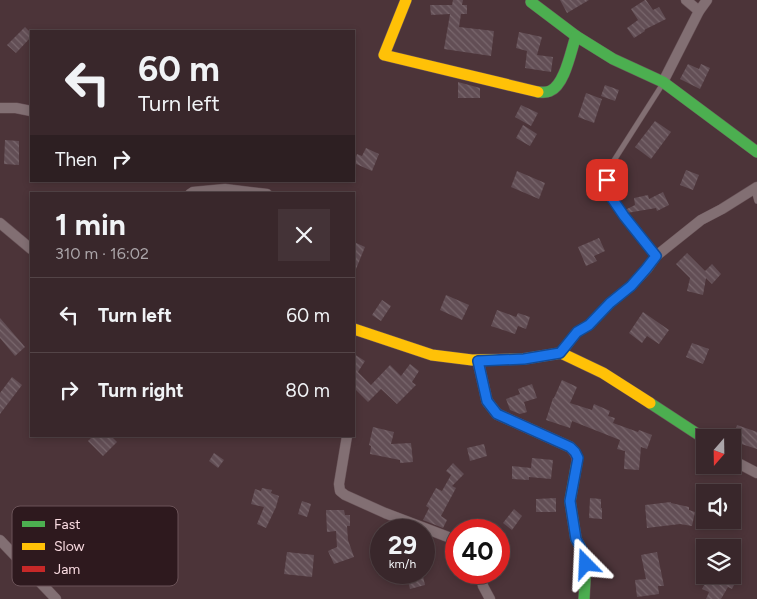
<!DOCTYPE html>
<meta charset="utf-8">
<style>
body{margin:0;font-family:Figtree,sans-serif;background:#443337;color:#f1f3f6;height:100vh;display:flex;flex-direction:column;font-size:19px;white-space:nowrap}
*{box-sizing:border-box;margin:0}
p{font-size:16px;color:#aba5a9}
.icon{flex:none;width:28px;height:28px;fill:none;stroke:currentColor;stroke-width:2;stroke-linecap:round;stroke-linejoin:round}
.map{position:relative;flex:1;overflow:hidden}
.sheet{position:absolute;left:30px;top:192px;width:325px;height:245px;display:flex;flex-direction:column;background:#39272b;border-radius:0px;box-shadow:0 2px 8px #0003,0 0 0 1px #534447}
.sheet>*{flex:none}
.guide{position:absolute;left:30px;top:30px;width:325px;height:152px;border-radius:0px;box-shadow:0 2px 8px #0003,0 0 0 1px #534447;background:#39272b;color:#f1f3f6;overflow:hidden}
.needle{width:32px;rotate:200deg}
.tools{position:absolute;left:696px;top:429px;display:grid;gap:10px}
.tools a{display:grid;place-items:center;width:45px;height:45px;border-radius:0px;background:#39272b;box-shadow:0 2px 8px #0003,0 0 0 1px #534447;font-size:25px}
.speed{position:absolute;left:370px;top:519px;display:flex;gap:10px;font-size:25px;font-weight:700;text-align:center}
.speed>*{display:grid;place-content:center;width:65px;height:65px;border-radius:50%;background:#39272b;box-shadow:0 2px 8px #0003,0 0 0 1px #534447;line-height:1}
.speed small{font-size:12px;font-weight:400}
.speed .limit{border:8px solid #d22;background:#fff;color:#111}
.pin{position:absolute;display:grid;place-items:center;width:42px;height:42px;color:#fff;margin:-21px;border-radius:10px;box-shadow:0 2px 8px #0006}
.me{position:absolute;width:55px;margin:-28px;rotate:339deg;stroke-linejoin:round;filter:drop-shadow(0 0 4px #0008)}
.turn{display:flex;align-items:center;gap:18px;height:105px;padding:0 25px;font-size:22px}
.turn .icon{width:65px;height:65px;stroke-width:2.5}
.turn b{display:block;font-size:35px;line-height:42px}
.then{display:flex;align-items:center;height:48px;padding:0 25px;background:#0003;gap:10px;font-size:19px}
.round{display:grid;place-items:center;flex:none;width:52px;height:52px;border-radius:0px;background:#443337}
.summary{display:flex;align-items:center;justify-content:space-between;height:85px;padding:0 25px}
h1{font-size:30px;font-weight:700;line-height:38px}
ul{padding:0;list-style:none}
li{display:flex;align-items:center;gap:15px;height:75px;padding:0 25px;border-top:1px solid #534447}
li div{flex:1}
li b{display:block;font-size:19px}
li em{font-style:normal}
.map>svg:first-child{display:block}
</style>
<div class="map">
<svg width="757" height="599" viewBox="0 0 757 599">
<defs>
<pattern id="building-back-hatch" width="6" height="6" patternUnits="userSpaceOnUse" patternTransform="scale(1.25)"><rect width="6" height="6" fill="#624e55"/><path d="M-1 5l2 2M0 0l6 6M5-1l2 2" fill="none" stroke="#79676d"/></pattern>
</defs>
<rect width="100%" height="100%" fill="#4c3439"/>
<!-- building -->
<g fill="url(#building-back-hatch)">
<path d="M453 0H463L462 5H467V14H461L459 27 494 31 491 56 444 49 450 14 431 15 430 5H452Z"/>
<path d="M560 0H589L567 13Z"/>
<path d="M645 0H646L653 10 659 7 666 19 644 30 645 31 634 38 627 28 638 20 631 9Z"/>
<path d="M25 27 31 33V37L16 53 7 45Z"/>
<path d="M519 32 542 37 537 55 553 57 551 72 525 68 527 51 516 48Z"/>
<path d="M688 64 699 69 701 64 710 68 700 89 680 79Z"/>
<path d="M458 82 480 88V98H458Z"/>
<path d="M605 85 619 90 615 101 601 96Z"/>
<path d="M586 93 602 99 594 123 578 117Z"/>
<path d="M521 105 538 113 531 126 515 117Z"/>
<path d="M655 121 671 132 651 159 635 147Z"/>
<path d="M523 125 537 134 530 146 516 138Z"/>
<path d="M5 140 19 141V165L4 164Z"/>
<path d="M366 148 379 154 372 171 354 163 357 154 362 156Z"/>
<path d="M686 170 699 175 693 190 680 185Z"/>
<path d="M517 171 545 183 539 199 511 187Z"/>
<path d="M663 192 669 205 657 211 656 208 627 213 625 210 635 205 634 198 648 195 649 199Z"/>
<path d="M599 238 605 251 594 256 597 261 586 266 578 247Z"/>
<path d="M354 242 365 247 354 274Z"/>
<path d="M687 253 705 271 712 264 721 274 712 284 706 278 703 295 687 291 690 278 676 264Z"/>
<path d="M446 295 469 305 462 320 440 310Z"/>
<path d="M382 300 391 306 381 321 372 315Z"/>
<path d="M497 310 516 317 518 313 530 317 526 329 518 326 515 334 491 326Z"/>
<path d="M643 312 669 330 659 344 647 336 642 343 629 333Z"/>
<path d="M0 318 25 347 15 356 0 338Z"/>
<path d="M692 343 709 349 703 364 686 357Z"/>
<path d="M354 354 365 361 358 372 371 385 390 365 401 376 410 364 419 371 412 382 416 385 397 404 381 389 368 402 354 388Z"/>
<path d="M12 377 22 385 0 414V393Z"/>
<path d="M562 380 577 387 570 403 592 410 594 404 610 411 608 416 615 418 613 423 638 432 639 430 652 435 647 449 641 447 639 470 624 469 625 451 617 449 620 440 572 421 570 428 546 420 553 398H554Z"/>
<path d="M532 384 537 398 524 402 527 412 520 414 510 410 506 399 520 394 518 389Z"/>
<path d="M737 425 757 432V449L732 441Z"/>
<path d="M373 427 394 432 391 444 411 443 413 462 400 463V460L370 454 371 446 369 445Z"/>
<path d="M93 436H111L117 442 103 456 88 441Z"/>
<path d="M484 444 487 456 470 461 467 448Z"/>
<path d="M214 453 224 460 218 468 209 461Z"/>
<path d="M532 458 553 460 551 479 529 477V480L512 479V466L531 468Z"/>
<path d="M453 463 464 474 452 486 456 488 441 516 447 520 443 528 423 520 429 508 426 506 436 488 442 491 451 475 446 471Z"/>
<path d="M262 488 272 490 271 493 279 496 276 507 266 528 257 524 264 507 251 504 255 489 261 491Z"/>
<path d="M556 498V512H536V499Z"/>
<path d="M590 498 601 499V508H602V519L589 518Z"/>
<path d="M302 501 311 504 307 517 298 514Z"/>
<path d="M671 502V503L689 507V510L695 512 692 526 680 524 647 528 645 505Z"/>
<path d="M514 509 522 516 512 530 503 523Z"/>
<path d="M326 510H344L345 515H350V526H347L348 540 354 557 334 564 328 551 337 547 336 531 327 532Z"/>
<path d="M287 552 314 555 312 577 284 574Z"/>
<path d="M657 552 664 586H658L659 594 637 597 635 580 646 579 641 555Z"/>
<path d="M406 572H422L425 585 410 589Z"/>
<path d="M714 575H729L737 579 732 589 728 587 721 599H706L709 592 702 589 709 576 712 578Z"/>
</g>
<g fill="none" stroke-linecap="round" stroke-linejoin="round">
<defs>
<g id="lane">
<path d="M754 190 757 201"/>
<path d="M656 256 624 217 607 191V180L613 162 662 85"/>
</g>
<g id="street">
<path d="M686 0 699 11"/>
<path d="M663 82 699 11 707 0"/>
<path d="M0 108H16L31 111"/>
<path d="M190 194 193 192 225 189 267 194"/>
<path d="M0 223 31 249"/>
<path d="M561 353 577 332 589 325 610 303 631 286 647 269 656 256 701 220 722 209 757 187"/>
<path d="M347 436 339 484 340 491 345 495 385 513 456 540"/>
<path d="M732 460 757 473"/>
<path d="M0 540 56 599"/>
<path d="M480 572 483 586 490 599"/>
</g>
<g id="fast">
<path d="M531 2 576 36 613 59 663 82 757 152"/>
<path d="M538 92C543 92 546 93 550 91 565 85 571 50 576 36"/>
<path d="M650 403 705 439"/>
<path d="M577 462 570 501 576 539 583 552 586 564 584 599"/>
</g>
<g id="slow">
<path d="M406 0 384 55 538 92"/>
<path d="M354 329 432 355 472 360 523 359 561 353 603 373 650 403"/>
</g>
<path id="jam" d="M478 361 487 401 497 414 570 447C574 451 578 455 577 462"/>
</defs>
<!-- lane casing -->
<use href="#lane" stroke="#685257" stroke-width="6"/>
<!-- street casing -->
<use href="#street" stroke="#685257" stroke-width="11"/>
<!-- fast casing -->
<use href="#fast" stroke="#685257" stroke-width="12"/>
<!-- slow casing -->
<use href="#slow" stroke="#685257" stroke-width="12"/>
<!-- jam casing -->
<use href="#jam" stroke="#685257" stroke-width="12"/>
<!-- lane -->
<use href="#lane" stroke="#826f73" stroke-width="5"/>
<!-- street -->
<use href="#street" stroke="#826f73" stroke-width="10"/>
<!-- fast -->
<use href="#fast" stroke="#4caf50" stroke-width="11"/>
<!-- slow -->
<use href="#slow" stroke="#ffc107" stroke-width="11"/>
<!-- jam -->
<use href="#jam" stroke="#c62828" stroke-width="11"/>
</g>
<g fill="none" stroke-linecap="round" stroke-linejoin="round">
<defs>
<path id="route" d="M586 564 583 552 576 539 570 501 578 458 575 452 570 447 497 414 487 401 478 361 524 359 560 353 577 332 589 325 610 303 631 286 646 269 656 256 624 216 607 191V180"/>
</defs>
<!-- route casing -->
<use href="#route" stroke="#114b97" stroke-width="12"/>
<!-- route -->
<use href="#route" stroke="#1a73e8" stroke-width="9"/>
</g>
<!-- legend -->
<rect x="12" y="506" width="166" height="80" rx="8" fill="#2e191e" stroke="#6b5358" stroke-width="1"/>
<rect x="22" y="521" width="23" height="6" fill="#4caf50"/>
<rect x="22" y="543" width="23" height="7" fill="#ffc107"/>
<rect x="22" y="566" width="23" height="6" fill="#c62828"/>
<g font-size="14" fill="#fadbe1">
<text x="54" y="529">Fast</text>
<text x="54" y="551">Slow</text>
<text x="54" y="574">Jam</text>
</g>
</svg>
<div class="tools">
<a><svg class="needle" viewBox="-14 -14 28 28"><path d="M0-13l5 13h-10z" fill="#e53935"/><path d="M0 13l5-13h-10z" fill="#aba5a9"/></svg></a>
<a><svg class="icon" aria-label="sound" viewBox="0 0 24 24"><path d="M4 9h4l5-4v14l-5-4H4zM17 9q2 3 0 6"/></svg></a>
<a><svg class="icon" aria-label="layers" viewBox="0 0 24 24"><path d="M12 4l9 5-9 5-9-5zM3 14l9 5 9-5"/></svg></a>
</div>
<div class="speed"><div>29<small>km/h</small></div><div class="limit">40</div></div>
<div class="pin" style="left:607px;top:180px;background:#d93025"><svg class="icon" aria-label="arrive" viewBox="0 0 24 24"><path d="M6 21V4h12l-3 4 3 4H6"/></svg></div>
<svg class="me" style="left:586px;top:564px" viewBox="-20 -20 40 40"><path d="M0-17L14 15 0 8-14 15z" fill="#1a73e8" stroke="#fff" stroke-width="4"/></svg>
<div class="guide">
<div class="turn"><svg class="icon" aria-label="left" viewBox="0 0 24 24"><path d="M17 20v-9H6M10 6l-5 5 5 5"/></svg><div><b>60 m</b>Turn left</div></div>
<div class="then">Then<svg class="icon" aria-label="right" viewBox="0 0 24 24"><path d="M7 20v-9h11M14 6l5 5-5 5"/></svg></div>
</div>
<section class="sheet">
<div class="summary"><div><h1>1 min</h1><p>310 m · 16:02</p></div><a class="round"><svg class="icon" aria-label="close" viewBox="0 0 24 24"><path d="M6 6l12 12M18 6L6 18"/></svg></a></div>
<ul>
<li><svg class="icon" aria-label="left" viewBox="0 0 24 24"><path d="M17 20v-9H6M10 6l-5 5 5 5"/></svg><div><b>Turn left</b></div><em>60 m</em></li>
<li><svg class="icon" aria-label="right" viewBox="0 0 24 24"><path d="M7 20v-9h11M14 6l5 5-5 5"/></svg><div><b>Turn right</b></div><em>80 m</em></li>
</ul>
</section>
</div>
